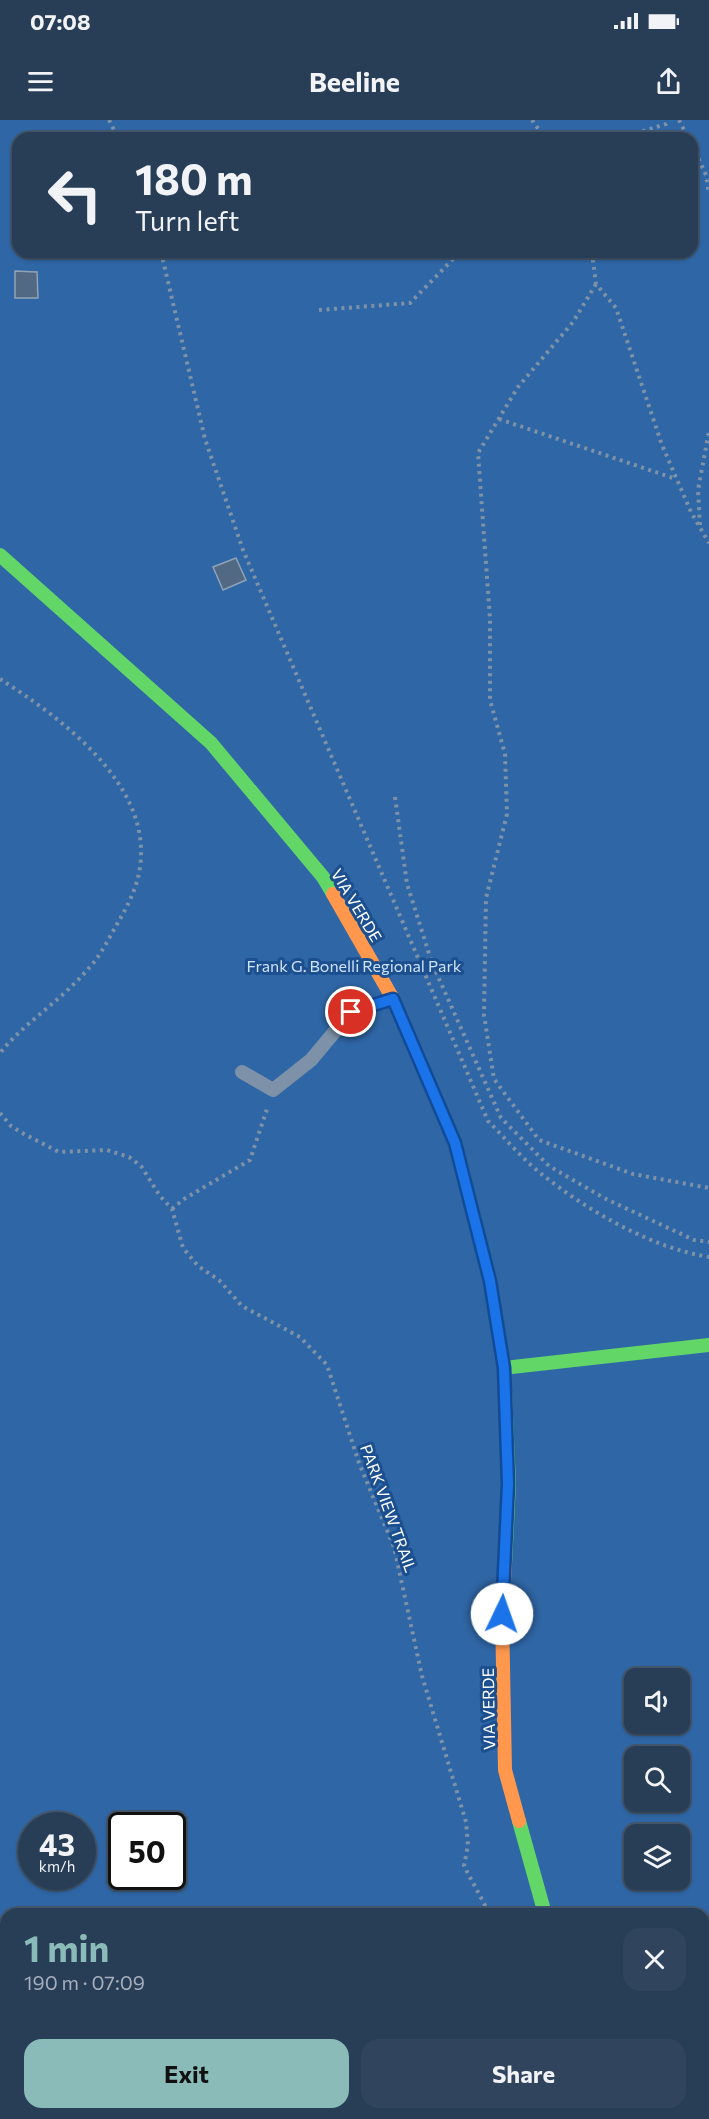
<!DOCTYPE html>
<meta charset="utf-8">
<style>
body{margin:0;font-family:Commissioner,sans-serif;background:#30455d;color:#f1f3f6;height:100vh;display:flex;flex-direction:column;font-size:22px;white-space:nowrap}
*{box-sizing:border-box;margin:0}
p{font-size:20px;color:#a5aeba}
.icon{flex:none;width:33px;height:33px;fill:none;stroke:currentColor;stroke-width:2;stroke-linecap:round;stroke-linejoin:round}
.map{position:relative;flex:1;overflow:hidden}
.panel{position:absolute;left:0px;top:1788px;width:710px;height:212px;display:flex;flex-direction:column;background:#283e57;border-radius:18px 18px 0 0;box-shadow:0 2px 4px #0004,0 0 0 2px #44576d}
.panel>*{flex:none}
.guide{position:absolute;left:12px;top:12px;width:686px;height:126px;border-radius:18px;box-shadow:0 2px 4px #0004,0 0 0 2px #44576d;background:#283e57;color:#f1f3f6;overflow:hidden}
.controls{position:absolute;left:624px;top:1548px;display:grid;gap:12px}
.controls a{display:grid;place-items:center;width:66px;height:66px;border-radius:12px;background:#283e57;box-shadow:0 2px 4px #0004,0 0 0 2px #44576d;font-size:30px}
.speed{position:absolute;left:18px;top:1692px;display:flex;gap:12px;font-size:30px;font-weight:700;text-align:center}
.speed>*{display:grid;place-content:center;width:78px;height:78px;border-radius:50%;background:#283e57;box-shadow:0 2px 4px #0004,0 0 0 2px #44576d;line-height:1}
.speed small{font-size:15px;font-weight:400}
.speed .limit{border:3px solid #111;border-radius:9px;background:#fff;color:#111}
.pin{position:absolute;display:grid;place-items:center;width:51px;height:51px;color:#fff;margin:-26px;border:3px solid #fff;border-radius:50%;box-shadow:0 2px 6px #0007}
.me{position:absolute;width:66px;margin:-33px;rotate:3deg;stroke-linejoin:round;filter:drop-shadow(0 0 4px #0008)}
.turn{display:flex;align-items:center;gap:21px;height:126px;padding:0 24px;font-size:27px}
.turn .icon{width:78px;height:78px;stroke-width:2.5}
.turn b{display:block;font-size:42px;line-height:51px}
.round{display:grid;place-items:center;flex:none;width:63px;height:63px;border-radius:18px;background:#30455d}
.overview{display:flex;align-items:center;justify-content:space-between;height:102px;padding:0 24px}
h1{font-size:36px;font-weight:700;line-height:45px;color:#8bbbb9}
.action{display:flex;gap:12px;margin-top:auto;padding:12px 24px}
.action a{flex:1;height:69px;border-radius:18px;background:#8bbbb9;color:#111;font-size:24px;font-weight:700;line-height:69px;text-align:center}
.action a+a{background:#30455d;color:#f1f3f6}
.status{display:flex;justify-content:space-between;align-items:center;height:42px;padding:0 30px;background:#283e57;direction:ltr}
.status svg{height:16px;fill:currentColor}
header{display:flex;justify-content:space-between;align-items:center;height:78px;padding:0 24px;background:#283e57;font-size:27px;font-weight:700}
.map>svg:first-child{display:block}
</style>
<div class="status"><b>07:08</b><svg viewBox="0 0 49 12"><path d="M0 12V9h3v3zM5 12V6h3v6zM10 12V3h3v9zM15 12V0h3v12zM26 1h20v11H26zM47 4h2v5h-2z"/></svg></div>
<header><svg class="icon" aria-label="menu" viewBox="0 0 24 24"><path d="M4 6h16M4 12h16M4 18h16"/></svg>Beeline<svg class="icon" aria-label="share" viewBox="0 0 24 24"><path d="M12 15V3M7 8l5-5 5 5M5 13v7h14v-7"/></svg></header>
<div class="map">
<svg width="709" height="1999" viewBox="0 0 709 1999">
<rect width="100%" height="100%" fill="#365274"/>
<!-- green -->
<path fill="#2f66a5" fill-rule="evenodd" d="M0 0H709V1999H0ZM18 18H692V132H18ZM634 1558H680V1604H634ZM634 1636H680V1682H634ZM32 1706H82V1756H32ZM122 1706H172V1756H122ZM634 1714H680V1760H634ZM6 1794H704V1994H6Z"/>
<!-- building -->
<g fill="#526984" stroke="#92a2b6" stroke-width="1.5">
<path d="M15 151 37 152 38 178H15Z"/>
<path d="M236 438 246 460 223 470 213 447Z"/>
</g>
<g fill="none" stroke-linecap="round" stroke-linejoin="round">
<!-- path -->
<g stroke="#7d92a8" stroke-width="4" stroke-dasharray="3 4.5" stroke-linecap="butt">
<path d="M109 0 118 18"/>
<path d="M532 0 545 18"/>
<path d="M679 0 688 18"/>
<path d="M621 18 666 4 670 0"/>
<path d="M692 25 706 55 709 74"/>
<path d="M161 132 205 319 243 430 488 1001C506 1019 524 1041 544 1056 590 1092 652 1128 709 1137"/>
<path d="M592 132 596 164 616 188 662 325 691 392 709 423"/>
<path d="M596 164 573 202 518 267 478 333 490 499V580L505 634 507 694 486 778 484 895 494 959 539 1020 633 1054 709 1068"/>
<path d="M319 190 410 183 460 132"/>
<path d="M499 299 676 359"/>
<path d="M700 405 698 370 709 311"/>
<path d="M0 559C61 598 152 664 140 747 137 769 127 787 116 806 108 820 100 836 89 848 62 880 25 902 0 933"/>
<path d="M395 677 407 764 432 843 501 998 549 1046 606 1079 694 1120 709 1122"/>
<path d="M0 993 11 1006 24 1014 59 1032 107 1030 129 1037 141 1046 160 1076 172 1089 183 1128 198 1146 219 1160 242 1186 300 1217 327 1245 359 1343 394 1427 422 1556 466 1702 468 1725 464 1746 486 1787 488 1794"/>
<path d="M172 1089 184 1079 250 1040 268 986"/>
<path d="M500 1994 501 1999"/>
</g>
<!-- lane -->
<path stroke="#7d92a8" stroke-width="14" d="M242 952 273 970 311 940 351 892 393 879"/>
<!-- fast -->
<g stroke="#63d668" stroke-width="14">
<path d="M0 435 211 623 323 757 333 774"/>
<path d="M445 1000 455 1023 490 1161 504 1248 509 1364 505 1445"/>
<path d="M504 1248 709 1225"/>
<path d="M519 1701 545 1794"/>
</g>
<!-- slow -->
<g stroke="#ff974d" stroke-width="14">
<path d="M333 774 393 879 445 1000"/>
<path d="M505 1445 502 1494 505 1650 519 1701"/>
</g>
<!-- jam -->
<path stroke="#b3261e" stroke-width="14" d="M599 1994 600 1999"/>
</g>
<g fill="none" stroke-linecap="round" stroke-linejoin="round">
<defs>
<path id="route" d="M351 892 393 879 455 1023 490 1161 504 1248 508 1364 502 1494"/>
</defs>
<!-- route casing -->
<use href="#route" stroke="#114b97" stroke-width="15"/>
<!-- route -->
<use href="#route" stroke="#1a73e8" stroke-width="10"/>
</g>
<g text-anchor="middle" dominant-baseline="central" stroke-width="6" stroke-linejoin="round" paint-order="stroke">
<!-- street labels -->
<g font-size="16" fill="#fff" stroke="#1b4f8f">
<text transform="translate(357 785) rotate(59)">VIA VERDE</text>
<text transform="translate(389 1388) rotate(70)">PARK VIEW TRAIL</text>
<text transform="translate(488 1589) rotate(-91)">VIA VERDE</text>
</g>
<!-- park labels -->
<g font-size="16" fill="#cfe3fa" stroke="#1b4f8f">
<text x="354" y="845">Frank G. Bonelli Regional Park</text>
</g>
</g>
</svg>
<div class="controls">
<a><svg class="icon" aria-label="sound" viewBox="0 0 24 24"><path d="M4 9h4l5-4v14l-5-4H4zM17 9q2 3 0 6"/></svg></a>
<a><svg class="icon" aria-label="search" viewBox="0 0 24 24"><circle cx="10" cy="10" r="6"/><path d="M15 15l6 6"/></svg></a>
<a><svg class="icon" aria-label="layers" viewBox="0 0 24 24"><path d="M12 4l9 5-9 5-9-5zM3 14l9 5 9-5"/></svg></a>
</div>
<div class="speed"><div>43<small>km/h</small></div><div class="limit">50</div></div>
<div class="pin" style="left:351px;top:892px;background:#d93025"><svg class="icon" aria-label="arrive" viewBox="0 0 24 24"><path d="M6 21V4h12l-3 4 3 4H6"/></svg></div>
<svg class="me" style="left:502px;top:1494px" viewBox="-20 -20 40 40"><circle r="19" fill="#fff"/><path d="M0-13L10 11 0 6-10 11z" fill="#1a73e8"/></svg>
<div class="guide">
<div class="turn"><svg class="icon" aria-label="left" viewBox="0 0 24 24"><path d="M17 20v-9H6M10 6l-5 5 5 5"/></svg><div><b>180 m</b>Turn left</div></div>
</div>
<section class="panel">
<div class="overview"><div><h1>1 min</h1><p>190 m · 07:09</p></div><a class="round"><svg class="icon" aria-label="close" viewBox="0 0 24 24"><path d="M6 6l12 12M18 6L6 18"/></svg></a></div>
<div class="action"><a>Exit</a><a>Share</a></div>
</section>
</div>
